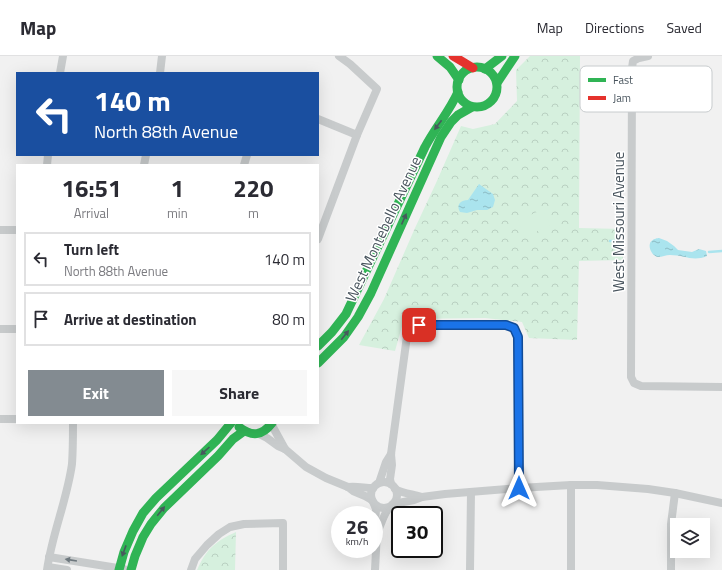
<!DOCTYPE html>
<style>
body{margin:0;font-family:"Titillium Web",sans-serif;background:#f7f7f7;color:#2b2b33;height:100vh;display:flex;flex-direction:column;font-size:15px;white-space:nowrap}
*{box-sizing:border-box;margin:0}
p{font-size:13px;color:#7c7c81}
.icon{flex:none;width:22px;height:22px;fill:none;stroke:currentColor;stroke-width:2;stroke-linecap:round;stroke-linejoin:round}
.map{position:relative;flex:1;overflow:hidden}
.details{position:absolute;left:16px;top:108px;width:303px;height:260px;display:flex;flex-direction:column;background:#fff;border-radius:0px;box-shadow:0 4px 16px #0002}
.details>*{flex:none}
.banner{position:absolute;left:16px;top:16px;width:303px;height:84px;border-radius:0px;box-shadow:0 4px 16px #0002;background:#1a4fa0;color:#fff;overflow:hidden}
.tools{position:absolute;left:670px;top:462px;display:grid;gap:8px}
.tools a{display:grid;place-items:center;width:40px;height:40px;border-radius:0px;background:#fff;box-shadow:0 4px 16px #0002;font-size:20px}
.speed{position:absolute;left:331px;top:450px;display:flex;gap:8px;font-size:20px;font-weight:700;text-align:center}
.speed>*{display:grid;place-content:center;width:52px;height:52px;border-radius:50%;background:#fff;box-shadow:0 4px 16px #0002;line-height:1}
.speed small{font-size:10px;font-weight:400}
.speed .limit{border:2px solid #111;border-radius:6px;background:#fff;color:#111}
.pin{position:absolute;display:grid;place-items:center;width:34px;height:34px;color:#fff;margin:-17px;border-radius:8px;box-shadow:0 2px 6px #0006}
.me{position:absolute;width:44px;margin:-22px;rotate:0deg;stroke-linejoin:round;filter:drop-shadow(0 0 3px #0008)}
.turn{display:flex;align-items:center;gap:14px;height:84px;padding:0 12px;font-size:18px}
.turn .icon{width:52px;height:52px;stroke-width:2.5}
.turn b{display:block;font-size:28px;line-height:34px}
.eta{display:flex;justify-content:space-evenly;align-items:center;height:68px;text-align:center}
.eta b{font-size:24px;font-weight:700;line-height:28px}
.cta{display:flex;gap:8px;margin-top:auto;padding:8px 12px}
.cta a{flex:1;height:46px;border-radius:0px;background:#838b91;color:#fff;font-size:16px;font-weight:700;line-height:46px;text-align:center}
.cta a+a{background:#f7f7f7;color:#2b2b33}
ul{padding:0;list-style:none}
li{display:flex;align-items:center;gap:12px;height:54px;margin:0 8px 6px;padding:0 4px;border:2px solid #e1e1e2;border-radius:0px}
li div{flex:1}
li b{display:block;font-size:15px}
li em{font-style:normal}
header{display:flex;align-items:center;gap:24px;box-sizing:border-box;height:56px;padding:0 20px;background:#fff;border-bottom:1px solid #e1e1e2}
header strong{font-size:19px}
nav{display:flex;gap:22px;margin-inline-start:auto;font-size:14px}
.map>svg:first-child{display:block}
</style>
<header>
<strong>Map</strong>
<nav><a>Map</a><a>Directions</a><a>Saved</a></nav>
</header>
<div class="map">
<svg width="722" height="514" viewBox="0 0 722 514">
<defs>
<pattern id="park-crowns" width="20" height="18" patternUnits="userSpaceOnUse"><rect width="20" height="18" fill="#d6f0de"/><path d="M2 6a3 3 0 1 1 6 0M12 15a3 3 0 1 1 6 0" fill="none" stroke="#b9d0c1"/></pattern>
<pattern id="water-ripples" width="26" height="14" patternUnits="userSpaceOnUse"><rect width="26" height="14" fill="#aae4ee"/><path d="M2 4q2-2 4 0t4 0M15 11q2-2 4 0t4 0" fill="none" stroke="#8cbbc4"/></pattern>
</defs>
<rect width="100%" height="100%" fill="#f1f1f1"/>
<!-- park -->
<g fill="url(#park-crowns)">
<path d="M530 0H580L579 172 623 173V204L579 205 577 284 529 282 522 266 485 262 404 263 395 295 359 289 384 243 415 172 436 127 461 70 473 73 495 68 517 45 516 14Z"/>
<path d="M236 476 235 514H197C206 493 216 485 236 476Z"/>
</g>
<!-- garden -->
<path fill="#d6f0de" d="M543 153 550 169 525 181 518 165Z"/>
<!-- water -->
<g fill="url(#water-ripples)">
<path d="M479 128 493 138 495 144 493 151 487 154H477L467 157 460 156C456 149 460 144 468 144Z"/>
<path d="M659 182 667 185 674 190 678 194 692 196 699 193 706 195 707 200C693 206 684 199 670 199 666 199 662 201 658 201 651 200 646 187 653 184 653 183 658 182 659 182Z"/>
</g>
<g fill="none" stroke-linecap="round" stroke-linejoin="round">
<!-- stream -->
<g stroke="#aae4ee" stroke-width="2.5">
<path d="M610 185H622"/>
<path d="M709 196 722 195"/>
</g>
<!-- street -->
<g stroke="#c8cbcc" stroke-width="8">
<path d="M648 0 639 2 633 5 632 12 631 321 634 327 641 330 722 331"/>
<path d="M60 17 63 0"/>
<path d="M160 17 162 0"/>
<path d="M318 63 357 79"/>
<path d="M47 109 48 99"/>
<path d="M144 109 146 99"/>
<path d="M244 109 247 99"/>
<path d="M0 174H17"/>
<path d="M318 183 357 79 377 33 350 8 339 0"/>
<path d="M0 273H17"/>
<path d="M0 363H17"/>
<path d="M272 368 274 373 285 393"/>
<path d="M259 378 267 382 278 390 285 393 306 411 326 422 348 431 353 435 365 440 372 444"/>
<circle cx="384" cy="439" r="13"/>
<path d="M379 427 386 406 391 398"/>
<path d="M391 428 390 423 392 409 391 398 407 280 411 272 419 269H506L514 272 518 281 519 432"/>
<path d="M348 431C357 430 365 432 373 432"/>
<path d="M395 433C404 438 413 438 422 441"/>
<path d="M374 448 376 453 375 469 377 476 375 514"/>
<path d="M393 448 414 444 422 441 445 438 519 432 571 429H597L648 433 675 437 722 447"/>
<path d="M377 476C382 468 383 458 390 451"/>
<path d="M49 501 124 513"/>
<path d="M48 511 67 514"/>
<path d="M47 514C52 478 67 444 72 408 73 394 73 380 73 367"/>
<path d="M191 514 195 503 207 489 219 478 230 471 244 468 283 467V514"/>
<path d="M470 514 471 436"/>
<path d="M571 514V429"/>
<path d="M671 514V468L675 437"/>
</g>
<!-- fast -->
<g stroke="#30b455" stroke-width="9">
<path d="M437 0 450 11 459 24"/>
<circle cx="477" cy="31" r="20"/>
<path d="M485 13 502 0"/>
<path d="M497 27 515 0"/>
<path d="M318 290 332 276 346 258 425 91C435 72 449 56 458 36"/>
<path d="M318 307 344 281 358 261 371 237 441 81 451 66 458 59 472 51"/>
<path d="M239 371C252 381 262 380 272 367"/>
<path d="M119 514 124 496 133 475 143 457 156 442 217 384 231 367"/>
<path d="M131 514 135 500 143 481 151 468 164 452 218 400 233 383 244 375"/>
</g>
<!-- jam -->
<path stroke="#e5322d" stroke-width="9" d="M453 0 473 12"/>
</g>
<!-- one-way arrows -->
<defs><path id="oneway-solid" d="M-6-.8H1V-3.2L6.5 0L1 3.2V.8H-6Z"/></defs>
<g fill="#47595d">
<use href="#oneway-solid" transform="translate(438 69) rotate(127)"/>
<use href="#oneway-solid" transform="translate(404 163) rotate(-66)"/>
<use href="#oneway-solid" transform="translate(345 279) rotate(-51)"/>
<use href="#oneway-solid" transform="translate(205 395) rotate(138)"/>
<use href="#oneway-solid" transform="translate(161 455) rotate(-51)"/>
<use href="#oneway-solid" transform="translate(124 495) rotate(110)"/>
</g>
<use fill="#6e787e" href="#oneway-solid" transform="translate(71 504) rotate(-171)"/>
<g fill="none" stroke-linecap="round" stroke-linejoin="round">
<defs>
<path id="route" d="M419 269H506L514 272 518 281 519 432"/>
</defs>
<!-- route casing -->
<use href="#route" stroke="#114b97" stroke-width="10"/>
<!-- route -->
<use href="#route" stroke="#1a73e8" stroke-width="7"/>
</g>
<g text-anchor="middle" dominant-baseline="central" stroke-width="3" stroke-linejoin="round" paint-order="stroke">
<!-- street labels -->
<g font-size="15" fill="#48545d" stroke="#fff">
<text transform="translate(618 166) rotate(-90)">West Missouri Avenue</text>
<text transform="translate(383 173) rotate(-65)">West Montebello Avenue</text>
</g>
</g>
<!-- legend -->
<rect x="580" y="10" width="132" height="46" rx="6" fill="#fff" stroke="#c8ccce" stroke-width="1"/>
<rect x="588" y="22" width="18" height="4" fill="#30b455"/>
<rect x="588" y="40" width="18" height="4" fill="#e5322d"/>
<g font-size="11" fill="#48545d">
<text x="613" y="28">Fast</text>
<text x="613" y="46">Jam</text>
</g>
</svg>
<div class="tools">
<a><svg class="icon" aria-label="layers" viewBox="0 0 24 24"><path d="M12 4l9 5-9 5-9-5zM3 14l9 5 9-5"/></svg></a>
</div>
<div class="speed"><div>26<small>km/h</small></div><div class="limit">30</div></div>
<div class="pin" style="left:419px;top:269px;background:#d93025"><svg class="icon" aria-label="arrive" viewBox="0 0 24 24"><path d="M6 21V4h12l-3 4 3 4H6"/></svg></div>
<svg class="me" style="left:519px;top:432px" viewBox="-20 -20 40 40"><path d="M0-17L14 15 0 8-14 15z" fill="#1a73e8" stroke="#fff" stroke-width="4"/></svg>
<div class="banner">
<div class="turn"><svg class="icon" aria-label="left" viewBox="0 0 24 24"><path d="M17 20v-9H6M10 6l-5 5 5 5"/></svg><div><b>140 m</b>North 88th Avenue</div></div>
</div>
<section class="details">
<div class="eta">
<div><b>16:51</b><p>Arrival</p></div>
<div><b>1</b><p>min</p></div>
<div><b>220</b><p>m</p></div>
</div>
<ul>
<li><svg class="icon" aria-label="left" viewBox="0 0 24 24"><path d="M17 20v-9H6M10 6l-5 5 5 5"/></svg><div><b>Turn left</b><p>North 88th Avenue</p></div><em>140 m</em></li>
<li><svg class="icon" aria-label="arrive" viewBox="0 0 24 24"><path d="M6 21V4h12l-3 4 3 4H6"/></svg><div><b>Arrive at destination</b></div><em>80 m</em></li>
</ul>
<div class="cta"><a>Exit</a><a>Share</a></div>
</section>
</div>
